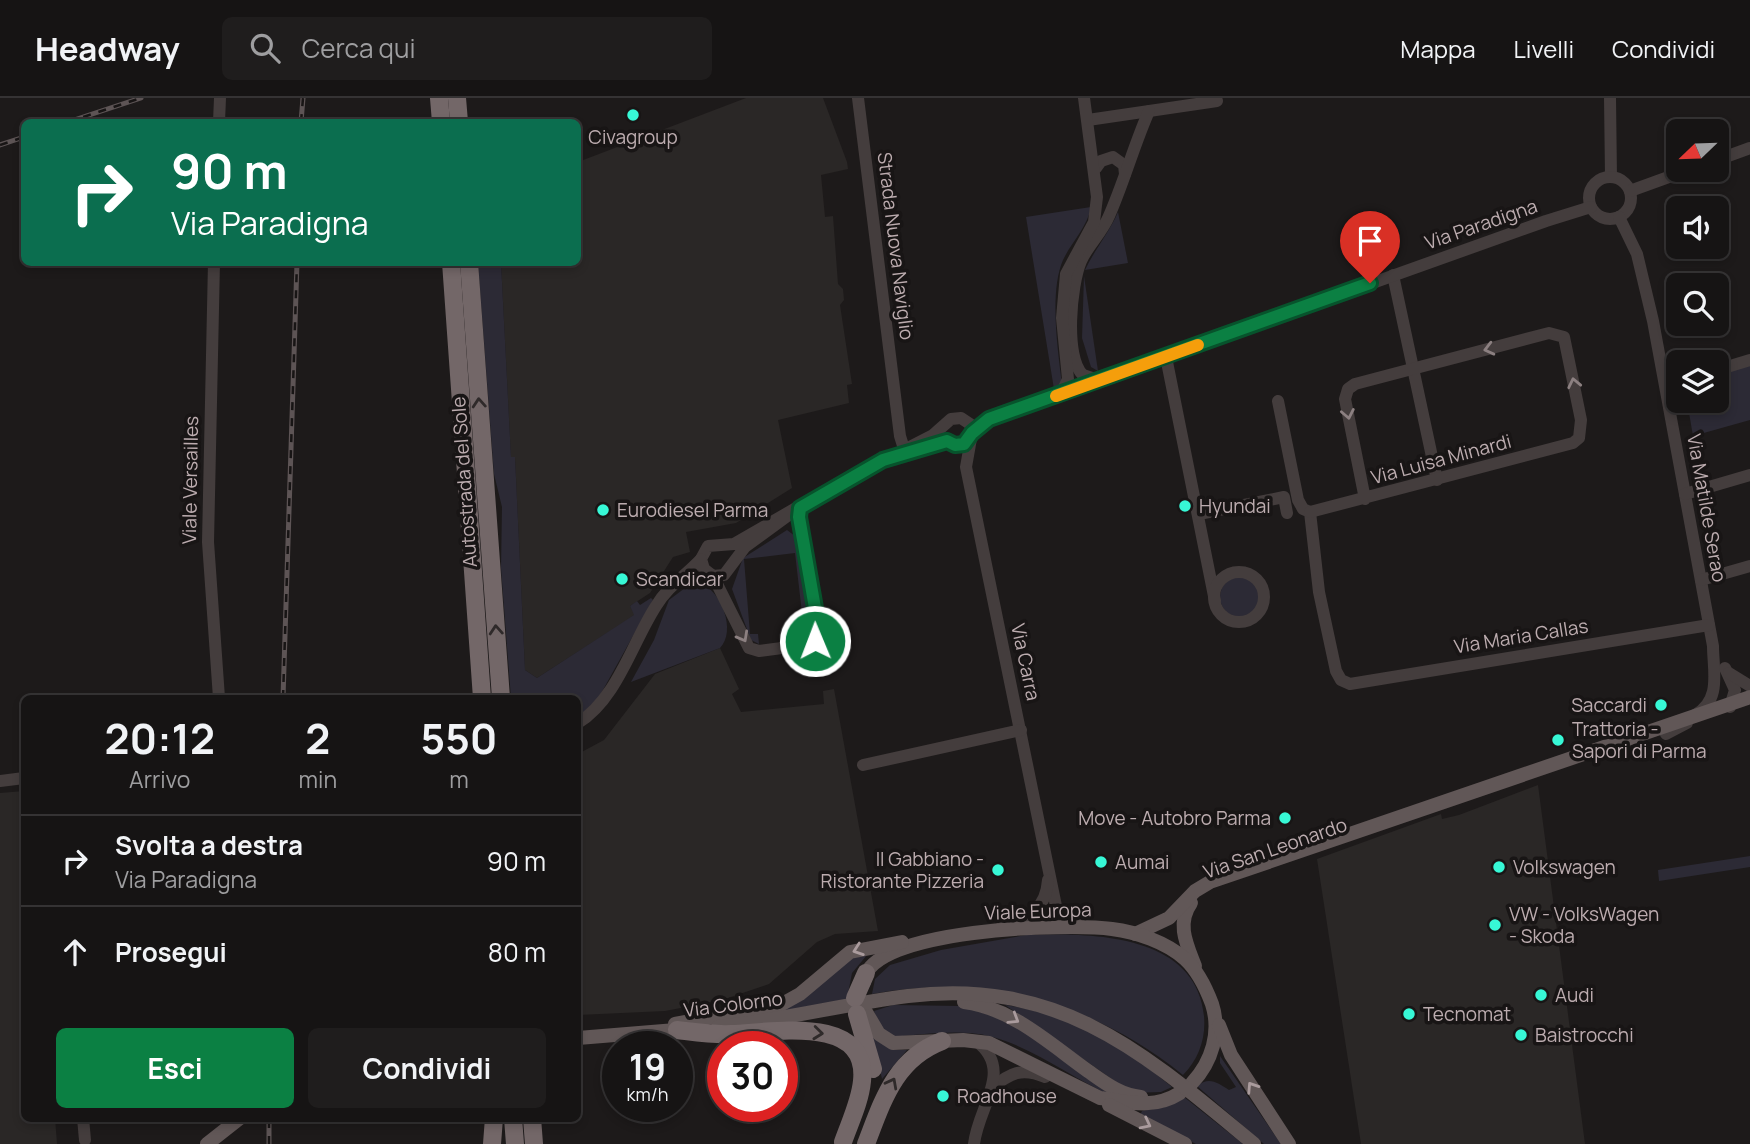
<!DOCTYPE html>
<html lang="it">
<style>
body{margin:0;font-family:Manrope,sans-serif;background:#1f1d1d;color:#f1f3f6;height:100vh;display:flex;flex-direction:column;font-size:26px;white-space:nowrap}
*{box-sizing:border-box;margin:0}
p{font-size:23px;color:#9e9ea0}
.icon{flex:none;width:38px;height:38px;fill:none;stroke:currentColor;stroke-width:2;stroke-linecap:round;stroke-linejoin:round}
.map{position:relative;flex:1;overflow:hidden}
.side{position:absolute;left:21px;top:597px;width:560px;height:427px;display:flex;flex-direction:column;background:#161414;border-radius:10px;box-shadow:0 4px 10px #0003,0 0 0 2px #353334}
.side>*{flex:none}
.top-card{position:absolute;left:21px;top:21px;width:560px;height:147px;border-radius:10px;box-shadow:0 4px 10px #0003,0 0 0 2px #353334;background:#0b6e4f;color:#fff;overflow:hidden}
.needle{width:46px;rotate:247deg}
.tools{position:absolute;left:1666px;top:21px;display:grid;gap:14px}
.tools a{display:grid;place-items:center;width:63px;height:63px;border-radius:10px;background:#161414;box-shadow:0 4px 10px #0003,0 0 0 2px #353334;font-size:35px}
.speed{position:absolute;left:602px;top:933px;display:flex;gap:14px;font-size:35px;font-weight:700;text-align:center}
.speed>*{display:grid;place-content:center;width:91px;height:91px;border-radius:50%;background:#161414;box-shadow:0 4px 10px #0003,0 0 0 2px #353334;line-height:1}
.speed small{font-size:18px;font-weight:400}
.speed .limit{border:10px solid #d22;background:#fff;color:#111}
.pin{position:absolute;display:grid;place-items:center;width:60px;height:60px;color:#fff;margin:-72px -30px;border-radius:50% 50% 50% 0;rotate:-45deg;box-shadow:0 0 7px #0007}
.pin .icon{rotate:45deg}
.me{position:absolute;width:77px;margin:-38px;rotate:359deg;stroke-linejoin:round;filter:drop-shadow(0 0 5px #0008)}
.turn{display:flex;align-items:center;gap:24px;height:147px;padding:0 35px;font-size:32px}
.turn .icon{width:91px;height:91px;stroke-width:2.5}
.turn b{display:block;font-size:49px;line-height:60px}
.eta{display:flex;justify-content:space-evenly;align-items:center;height:119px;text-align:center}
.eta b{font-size:42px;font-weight:700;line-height:49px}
.action{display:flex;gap:14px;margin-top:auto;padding:14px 35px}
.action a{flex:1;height:80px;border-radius:10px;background:#0b8043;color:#fff;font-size:28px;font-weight:700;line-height:80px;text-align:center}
.action a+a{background:#1f1d1d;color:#f1f3f6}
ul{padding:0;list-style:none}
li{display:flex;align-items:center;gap:21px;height:91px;padding:0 35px;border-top:2px solid #353334}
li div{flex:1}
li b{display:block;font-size:26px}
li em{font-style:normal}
header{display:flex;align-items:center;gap:42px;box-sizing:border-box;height:98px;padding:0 35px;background:#161414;border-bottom:2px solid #353334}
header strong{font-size:33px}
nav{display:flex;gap:38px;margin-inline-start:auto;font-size:24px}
.search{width:490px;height:63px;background:#1f1d1d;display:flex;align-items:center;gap:18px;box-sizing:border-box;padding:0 24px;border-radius:10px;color:#9e9ea0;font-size:26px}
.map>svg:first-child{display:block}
</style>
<header>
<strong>Headway</strong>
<div class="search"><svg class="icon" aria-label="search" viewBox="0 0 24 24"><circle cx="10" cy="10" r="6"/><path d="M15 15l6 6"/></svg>Cerca qui</div>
<nav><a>Mappa</a><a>Livelli</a><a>Condividi</a></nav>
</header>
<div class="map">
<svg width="1750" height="1046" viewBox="0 0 1750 1046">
<rect width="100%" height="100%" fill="#1d1a1a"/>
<!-- built -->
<g fill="#2a2726">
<path d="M746 0H823L847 64 848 71 821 77 825 119 833 118 838 186 843 191 844 202 840 207 852 286 847 287 849 305 778 322 792 390 736 425 686 434 690 454 673 459 650 495 630 508 635 517 537 580 525 572 515 360H511L501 165 578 164V64Z"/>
<path d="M720 550 739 591 732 596 741 614 824 606 823 593 834 591 878 833 835 836 817 844 769 886 722 902 665 913 578 917V656L604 642 655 576Z"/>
<path d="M1538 687 1585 1046H1361L1317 761 1441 716 1442 721 1459 717Z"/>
<path d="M24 693V1020H55L57 1046H0V695Z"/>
</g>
<!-- green -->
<g fill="#2c2a35">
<path d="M1091 109C1087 130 1072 143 1063 162 1049 194 1058 253 1062 287L1054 291 1026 119Z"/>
<path d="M1118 114 1128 165 1085 172C1095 151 1109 135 1118 114Z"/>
<path d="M478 165H501L511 359H515L525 572 537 580 634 517 630 508 637 503 640 507 651 500 653 502 599 599 578 620V600H511L501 470 502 409 494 376Z"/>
<path d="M1084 178 1098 273 1091 269 1082 240Z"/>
<path d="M1750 267V322L1693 338 1687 303H1717V276Z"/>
<path d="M787 432 795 438 816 526 813 538 806 542 797 538 796 533 804 532 795 455 744 461 750 536H758L759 546 751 542 732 491 743 460Z"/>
<circle cx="1240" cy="499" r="20"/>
<path d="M700 485C721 492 737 533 720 550L631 584 654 542 669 502 689 487Z"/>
<path d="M1750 758V769L1659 783 1658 772Z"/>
<path d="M1026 837C1088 835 1196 834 1204 918 1206 940 1199 961 1183 977 1096 906 984 874 872 896L875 881 890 867 941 852Z"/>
<path d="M855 857H867L852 875 847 901 771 916Z"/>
<path d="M893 907 960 908 1010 923 1112 998C1067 978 1021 939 970 935 944 933 915 937 889 939L877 923 874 913Z"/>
<path d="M1005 907C1068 916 1124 949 1172 989L1161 994 1132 995Z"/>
<path d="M872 938 895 952H907L882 981Z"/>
<path d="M1220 958 1281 1046H1264L1197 988C1209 978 1218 985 1229 992L1236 989 1220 965Z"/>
<path d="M1184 999 1243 1046H1196L1140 1017 1142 1013 1165 1009Z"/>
</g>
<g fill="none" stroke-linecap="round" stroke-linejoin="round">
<!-- minor -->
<g stroke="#443d3d" stroke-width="12">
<path d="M858 0 900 338 905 354"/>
<path d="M1610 0 1611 79"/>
<path d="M1088 22 1217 3 1216 0"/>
<path d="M219 24 220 0"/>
<path d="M1717 62 1750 50"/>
<path d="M1096 70 1101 63 1113 59 1124 67 1125 76"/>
<circle cx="1610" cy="100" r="21"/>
<path d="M1630 93 1688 72"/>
<path d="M1619 119 1637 156 1653 223 1713 548C1713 573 1722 602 1695 617"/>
<path d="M214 164 208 444 219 600"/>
<path d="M1393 177 1437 382"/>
<path d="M1166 259 1215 503"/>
<path d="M1717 272 1750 262"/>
<path d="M1098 282 1083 277C1064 260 1071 186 1081 163 1088 147 1102 135 1109 118 1124 84 1134 47 1149 13"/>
<path d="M1061 296 1068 281 1062 220 1066 176 1094 124 1097 99 1084 0"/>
<path d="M1278 303 1298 402 1303 411 1310 414 1319 494 1336 573 1341 582 1350 586 1709 527"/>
<path d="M972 335 989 322 1546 123 1591 109"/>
<path d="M923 348 947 343"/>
<path d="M892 358 933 337 951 321 961 320 970 326 972 335 966 369 1056 808 1079 828"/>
<path d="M1685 396 1750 377"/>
<path d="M797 411 745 449 724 477 713 478 704 471 701 461 708 448 734 446 858 374 899 356"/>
<path d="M1310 414 1573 345 1579 340 1581 322 1564 239 1549 235 1355 286 1348 291 1345 301 1365 401"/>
<path d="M1199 416 1284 399 1287 415"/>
<circle cx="1239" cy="499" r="25"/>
<path d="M713 478 749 550 759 553 812 546 818 533 800 410"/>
<path d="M1701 482 1750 468"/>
<path d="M1725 570 1735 592 1730 609"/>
<path d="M1729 575 1750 588"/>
<path d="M578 625C617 601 632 545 656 508 668 488 685 478 701 461"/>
<path d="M1666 636 1687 625"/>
<path d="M863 667 1021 632"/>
<path d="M0 683 24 680"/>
<path d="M1002 828C1029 821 1046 811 1048 782"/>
<path d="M992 990C1010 975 1022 969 1045 979"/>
<path d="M83 1020 85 1042"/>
<path d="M974 1046C978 1008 1015 972 976 943"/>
</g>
<!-- major -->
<g stroke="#615757" stroke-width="14">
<path d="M1191 805C1176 826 1187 847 1195 868"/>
<path d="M1135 836 1169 820 1195 793 1210 784 1750 599"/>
<path d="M864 884C867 830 1070 825 1112 831 1136 834 1166 844 1185 861 1198 873 1206 890 1212 906 1221 934 1212 964 1192 985"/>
<path d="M964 904C1012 910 1050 946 1088 973 1105 985 1120 997 1141 999"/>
<path d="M866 914 879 936 893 945 963 942 989 945 1100 1000C1128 1004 1153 1012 1180 995"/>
<path d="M675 926 782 906 800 896 850 854 902 844"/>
<path d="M1219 927 1231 957 1289 1046"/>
<path d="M718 929C782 922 845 906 908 898 1062 880 1144 955 1254 1046"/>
<path d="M578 940 688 931"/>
<path d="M1109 1007 1185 1046"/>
<path d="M207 1046 240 1020"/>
</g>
<!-- highway -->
<g stroke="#736768" stroke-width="18">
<path d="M439 0 441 24"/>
<path d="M457 0 459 24"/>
<path d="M451 164 482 600"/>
<path d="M469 164 501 600"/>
<path d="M855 900 866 875"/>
<path d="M857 916 873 971"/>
<path d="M677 932C694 934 713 937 731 936 770 935 869 915 862 983 860 1004 850 1024 843 1044"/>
<path d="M513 1020 515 1046"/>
<path d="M532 1020 534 1046"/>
<path d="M492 1046 494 1020"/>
<path d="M866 1046C883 1002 895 961 942 943"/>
</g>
<defs>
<g id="rail">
<path d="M68 24 141 0"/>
<path d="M301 24 303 0"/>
<path d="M0 47 24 39"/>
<path d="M283 600 297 164"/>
<path d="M269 1046V1020"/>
</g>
</defs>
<!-- rail casing -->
<use href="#rail" stroke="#5d5455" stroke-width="5"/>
<!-- rail -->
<use href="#rail" stroke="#181515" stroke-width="2.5" stroke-dasharray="8" stroke-linecap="butt"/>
</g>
<!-- one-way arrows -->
<defs><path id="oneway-chevron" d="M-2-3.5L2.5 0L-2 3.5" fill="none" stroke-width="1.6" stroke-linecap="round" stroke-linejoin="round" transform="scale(1.75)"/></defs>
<g stroke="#8c8081">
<use href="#oneway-chevron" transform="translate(1489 251) rotate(166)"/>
<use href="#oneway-chevron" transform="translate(1574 285) rotate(-102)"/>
<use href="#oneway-chevron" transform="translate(1348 316) rotate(79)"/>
<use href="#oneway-chevron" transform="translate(743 539) rotate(61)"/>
</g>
<g stroke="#2f2a2a">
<use href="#oneway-chevron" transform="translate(479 305) rotate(-94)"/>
<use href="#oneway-chevron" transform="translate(496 532) rotate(-94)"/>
<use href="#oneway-chevron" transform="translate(818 935) rotate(6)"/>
<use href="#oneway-chevron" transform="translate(892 985) rotate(-62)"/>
</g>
<g stroke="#aa9b9d">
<use href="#oneway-chevron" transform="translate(858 852) rotate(161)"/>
<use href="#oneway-chevron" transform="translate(1014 921) rotate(32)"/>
<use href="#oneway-chevron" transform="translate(1252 989) rotate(-123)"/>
<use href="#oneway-chevron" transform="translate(1146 1026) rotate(27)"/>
</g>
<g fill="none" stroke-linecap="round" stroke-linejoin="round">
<defs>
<path id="route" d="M815 543 818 527 799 419 800 410 883 362 947 343 955 347 964 346 972 335 989 321 1370 185"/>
</defs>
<!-- route casing -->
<use href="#route" stroke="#07532c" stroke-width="18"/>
<!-- route -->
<use href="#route" stroke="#0b8043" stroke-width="12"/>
<!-- slow -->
<path stroke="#f59e0b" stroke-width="12" d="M1056 298 1198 247"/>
</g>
<!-- markers -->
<g fill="#37f8d6" stroke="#181515" stroke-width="2.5">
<circle cx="633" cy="17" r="7"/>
<circle cx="1185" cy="408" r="7"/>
<circle cx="603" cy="412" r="7"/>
<circle cx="622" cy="481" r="7"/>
<circle cx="1661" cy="607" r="7"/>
<circle cx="1558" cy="642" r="7"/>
<circle cx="1285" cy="720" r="7"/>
<circle cx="1101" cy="764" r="7"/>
<circle cx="1499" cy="769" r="7"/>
<circle cx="998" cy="772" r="7"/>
<circle cx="1495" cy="827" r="7"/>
<circle cx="1541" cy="897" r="7"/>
<circle cx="1409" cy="916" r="7"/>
<circle cx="1521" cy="937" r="7"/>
<circle cx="943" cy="998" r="7"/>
</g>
<g text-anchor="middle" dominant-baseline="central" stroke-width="7" stroke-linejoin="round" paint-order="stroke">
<!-- poi labels -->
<g font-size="19" fill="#bcacaf" stroke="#181515" text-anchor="start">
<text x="633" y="39" text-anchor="middle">Civagroup</text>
<text x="1199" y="408">Hyundai</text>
<text x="617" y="412">Eurodiesel Parma</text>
<text x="636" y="481">Scandicar</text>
<text x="1647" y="607" text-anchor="end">Saccardi</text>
<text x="1572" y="631">Trattoria -<tspan x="1572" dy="22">Sapori di Parma</tspan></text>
<text x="1271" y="720" text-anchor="end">Move - Autobro Parma</text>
<text x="984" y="761" text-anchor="end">Il Gabbiano -<tspan x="984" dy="22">Ristorante Pizzeria</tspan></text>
<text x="1115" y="764">Aumai</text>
<text x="1513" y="769">Volkswagen</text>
<text x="1509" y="816">VW - VolksWagen<tspan x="1509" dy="22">- Skoda</tspan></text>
<text x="1555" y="897">Audi</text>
<text x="1423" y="916">Tecnomat</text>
<text x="1535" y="937">Baistrocchi</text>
<text x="957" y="998">Roadhouse</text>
</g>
<!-- street labels -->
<g font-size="19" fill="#bcacaf" stroke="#181515">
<text transform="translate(1481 126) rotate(-19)">Via Paradigna</text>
<text transform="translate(896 148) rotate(83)">Strada Nuova Naviglio</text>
<text transform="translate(1441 361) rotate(-15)">Via Luisa Minardi</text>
<text transform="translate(190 382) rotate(-89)">Viale Versailles</text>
<text transform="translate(464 384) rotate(-94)">Autostrada del Sole</text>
<text transform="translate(1707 410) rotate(80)">Via Matilde Serao</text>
<text transform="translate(1521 538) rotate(-9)">Via Maria Callas</text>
<text transform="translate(1026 564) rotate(78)">Via Carra</text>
<text transform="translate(1275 750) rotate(-19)">Via San Leonardo</text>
<text transform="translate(1038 813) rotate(-2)">Viale Europa</text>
<text transform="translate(733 906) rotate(-7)">Via Colorno</text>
</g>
</g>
</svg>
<div class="tools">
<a><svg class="needle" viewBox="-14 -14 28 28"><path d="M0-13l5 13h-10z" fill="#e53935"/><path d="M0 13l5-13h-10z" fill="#9e9ea0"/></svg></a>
<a><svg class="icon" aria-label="sound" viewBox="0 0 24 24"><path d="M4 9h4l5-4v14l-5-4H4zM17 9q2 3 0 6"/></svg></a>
<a><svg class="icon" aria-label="search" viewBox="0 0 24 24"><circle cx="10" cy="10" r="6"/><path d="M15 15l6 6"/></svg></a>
<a><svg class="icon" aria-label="layers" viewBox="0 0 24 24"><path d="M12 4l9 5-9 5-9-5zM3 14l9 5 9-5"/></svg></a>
</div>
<div class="speed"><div>19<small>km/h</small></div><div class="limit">30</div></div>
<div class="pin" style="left:1370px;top:185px;background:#d93025"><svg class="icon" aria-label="arrive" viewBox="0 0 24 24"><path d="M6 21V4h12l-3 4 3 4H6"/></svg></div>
<svg class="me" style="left:815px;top:543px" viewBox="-20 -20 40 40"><circle r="17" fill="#0b8043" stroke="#fff" stroke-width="3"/><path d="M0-11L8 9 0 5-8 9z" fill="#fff"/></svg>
<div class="top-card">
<div class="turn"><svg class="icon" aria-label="right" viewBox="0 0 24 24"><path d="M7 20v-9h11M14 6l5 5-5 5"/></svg><div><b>90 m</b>Via Paradigna</div></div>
</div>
<section class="side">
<div class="eta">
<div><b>20:12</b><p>Arrivo</p></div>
<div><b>2</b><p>min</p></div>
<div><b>550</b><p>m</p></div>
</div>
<ul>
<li><svg class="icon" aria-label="right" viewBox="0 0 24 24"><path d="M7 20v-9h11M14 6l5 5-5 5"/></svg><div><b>Svolta a destra</b><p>Via Paradigna</p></div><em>90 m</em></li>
<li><svg class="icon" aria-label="ahead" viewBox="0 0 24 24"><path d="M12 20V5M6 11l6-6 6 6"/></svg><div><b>Prosegui</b></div><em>80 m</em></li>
</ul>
<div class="action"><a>Esci</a><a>Condividi</a></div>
</section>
</div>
